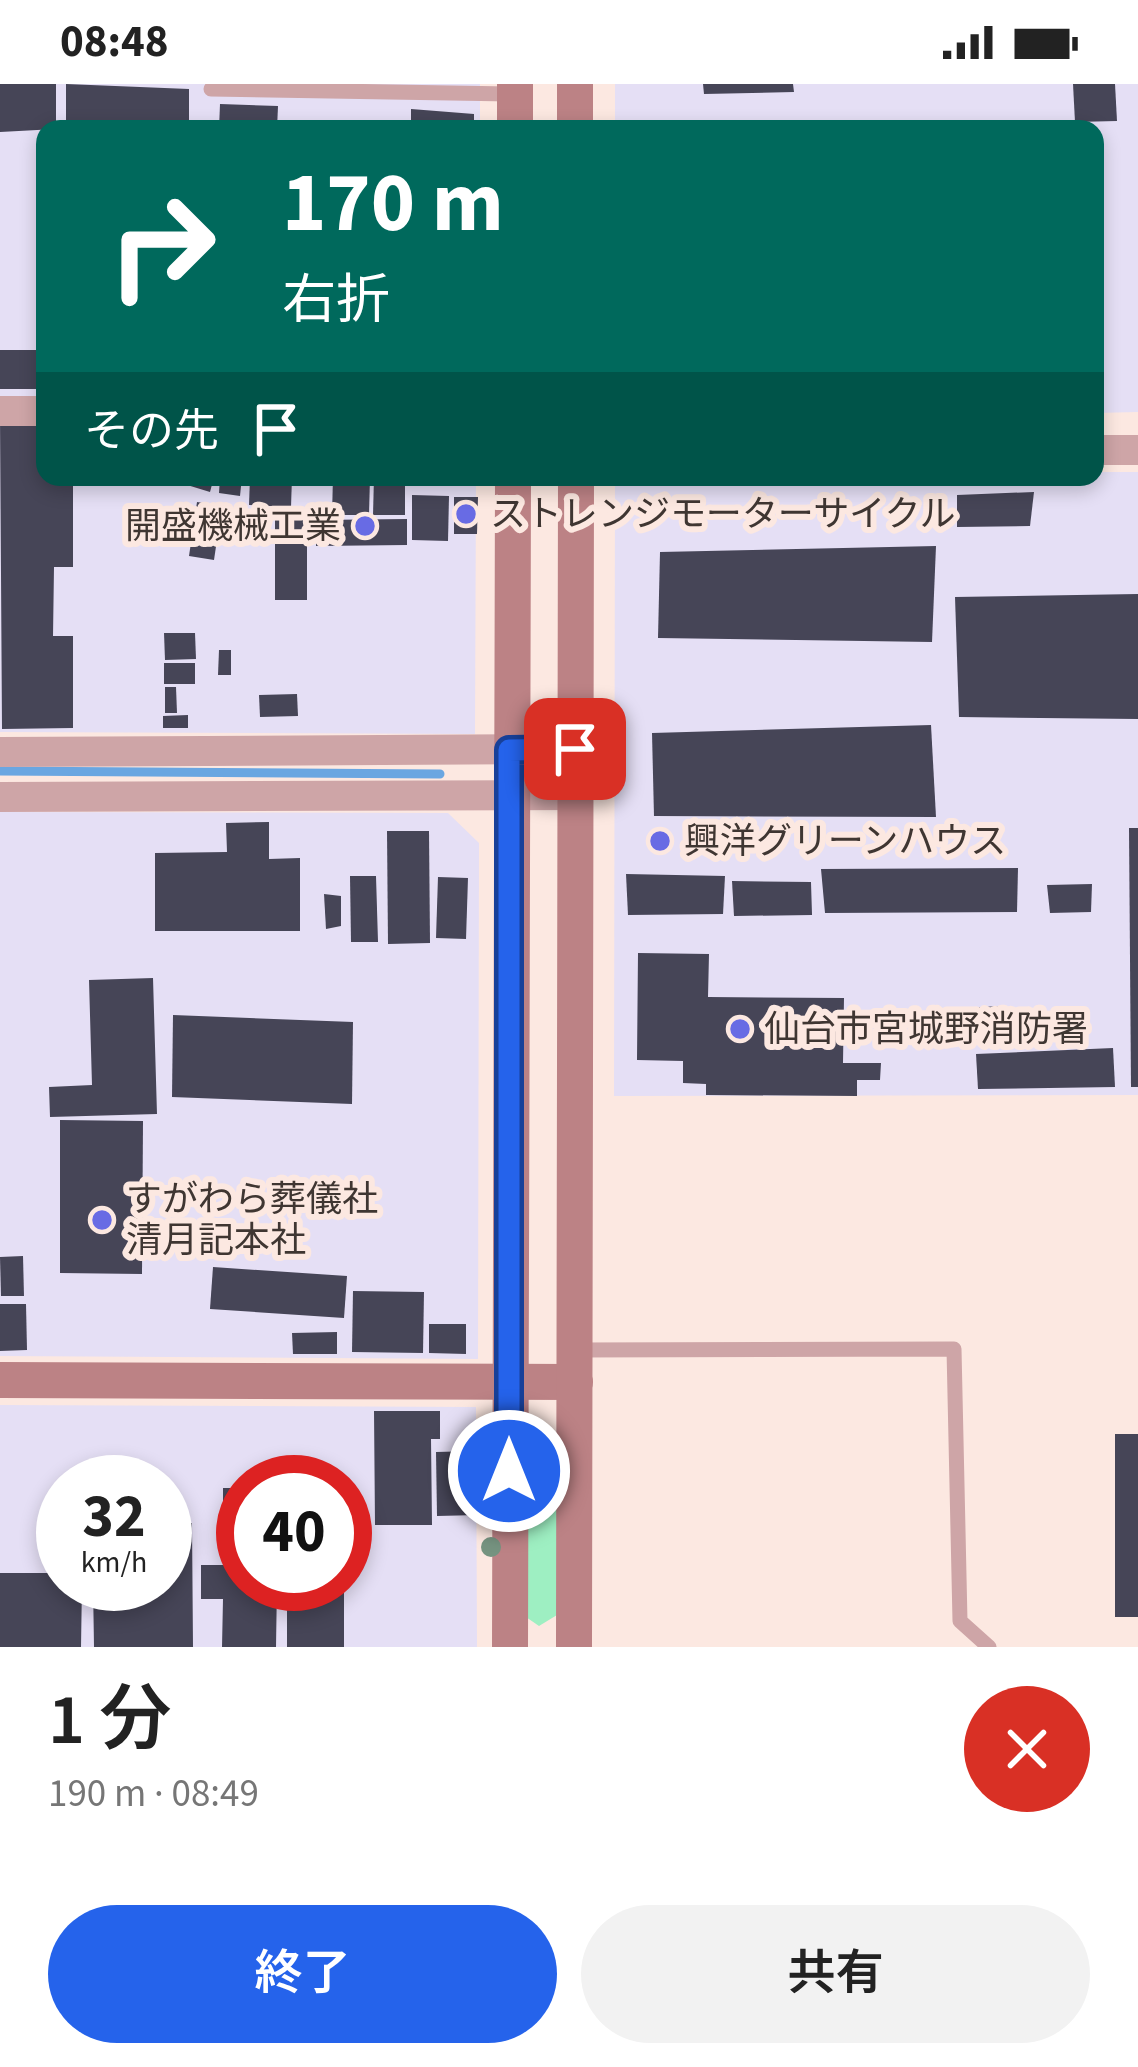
<!DOCTYPE html>
<html lang="ja">
<meta charset="utf-8">
<style>
body{margin:0;font-family:"Source Sans 3","Noto Sans JP",sans-serif;background:#f2f2f2;color:#222;height:100vh;display:flex;flex-direction:column;font-size:45px;white-space:nowrap}
*{box-sizing:border-box;margin:0}
p{font-size:39px;color:#767676}
.icon{flex:none;width:66px;height:66px;fill:none;stroke:currentColor;stroke-width:2;stroke-linecap:round;stroke-linejoin:round}
.map{position:relative;height:1563px;overflow:hidden}
.sheet{display:flex;flex-direction:column;background:#fff;flex:1}
.sheet>*{flex:none}
.banner{position:absolute;left:36px;top:36px;width:1068px;height:366px;border-radius:24px;box-shadow:0 6px 18px #0003;background:#00695c;color:#fff;overflow:hidden}
.speed{position:absolute;left:36px;top:1371px;display:flex;gap:24px;font-size:60px;font-weight:700;text-align:center}
.speed>*{display:grid;place-content:center;width:156px;height:156px;border-radius:50%;background:#fff;box-shadow:0 6px 18px #0003;line-height:1}
.speed small{font-size:30px;font-weight:400}
.speed .limit{border:18px solid #d22;background:#fff;color:#111}
.pin{position:absolute;display:grid;place-items:center;width:102px;height:102px;color:#fff;margin:-51px;border-radius:24px;box-shadow:0 6px 18px #0006}
.me{position:absolute;width:132px;margin:-66px;rotate:0deg;stroke-linejoin:round;filter:drop-shadow(0 0 9px #0008)}
.turn{display:flex;align-items:center;gap:42px;height:252px;padding:0 48px;font-size:54px}
.turn .icon{width:156px;height:156px;stroke-width:2.5}
.turn b{display:block;font-size:84px;line-height:102px}
.then{display:flex;align-items:center;height:114px;padding:0 48px;background:#0003;gap:24px;font-size:45px}
.round{display:grid;place-items:center;flex:none;width:126px;height:126px;border-radius:63px;background:#f2f2f2}
.summary{display:flex;align-items:center;justify-content:space-between;height:204px;padding:0 48px}
h1{font-size:72px;font-weight:600;line-height:90px}
.button{display:flex;gap:24px;margin-top:auto;padding:24px 48px}
.button a{flex:1;height:138px;border-radius:72px;background:#2563eb;color:#fff;font-size:48px;font-weight:600;line-height:138px;text-align:center}
.button a+a{background:#f2f2f2;color:#222}
.status{display:flex;justify-content:space-between;align-items:center;height:84px;padding:0 60px;background:#fff;direction:ltr}
.status svg{height:33px;fill:currentColor}
.map>svg:first-child{display:block}
</style>
<div class="status"><b>08:48</b><svg viewBox="0 0 49 12"><path d="M0 12V9h3v3zM5 12V6h3v6zM10 12V3h3v9zM15 12V0h3v12zM26 1h20v11H26zM47 4h2v5h-2z"/></svg></div>
<div class="map">
<svg width="1138" height="1563" viewBox="0 0 1138 1563">
<rect width="100%" height="100%" fill="#fce8e1"/>
<!-- commercial -->
<g fill="#e5dff5" fill-rule="evenodd">
<path d="M0 0H480V45H45V314H0Z"/>
<path d="M615 0H1138V328L1095 329V45H615Z"/>
<path d="M0 336 45 393H476L475 650 0 648Z"/>
<path d="M1095 388H1138V1011L614 1012 615 393H1095Z"/>
<path d="M0 728 448 729 479 759 478 1275 0 1272Z"/>
<path d="M0 1321 476 1323 477 1563H0ZM63 1398H165V1500H63ZM243 1398H345V1500H243Z"/>
</g>
<!-- green -->
<path fill="#9eefc2" d="M524 1363H559L557 1531 539 1542 526 1533Z"/>
<g fill="none" stroke-linecap="round" stroke-linejoin="round">
<!-- stream -->
<path stroke="#6aa6e1" stroke-width="9" d="M0 687 440 690"/>
</g>
<!-- building -->
<g fill="#464557">
<path d="M0 0H56V45L0 48Z"/>
<path d="M66 0 189 5V45H66Z"/>
<path d="M703 0H793L794 8 704 10Z"/>
<path d="M1073 0H1115L1117 37 1075 38Z"/>
<path d="M220 20 278 22 277 45H219Z"/>
<path d="M411 25 474 30V45H411Z"/>
<path d="M999 38V45H792V41Z"/>
<rect x="0" y="266" width="45" height="39"/>
<path d="M0 334 45 335V393H73V483H54L53 552H73V644L2 645Z"/>
<path d="M161 393H214L210 408Z"/>
<path d="M220 393H242L240 412 219 409Z"/>
<path d="M250 393H292L291 423 249 421Z"/>
<path d="M333 393H370L369 431H332Z"/>
<path d="M374 393H405V431H373Z"/>
<path d="M1034 408 1030 442 957 443V411Z"/>
<path d="M412 411 449 412 448 457 412 456Z"/>
<path d="M454 413H478L477 450H454Z"/>
<path d="M197 418 222 422 214 476 189 472Z"/>
<rect x="275" y="433" width="32" height="83"/>
<path d="M407 435V461L316 462V436Z"/>
<path d="M936 462 932 558 658 554 660 468Z"/>
<path d="M1138 510V635L959 633 955 513Z"/>
<path d="M164 549H195L196 575 165 576Z"/>
<path d="M219 566H231V591H218Z"/>
<rect x="164" y="579" width="31" height="21"/>
<path d="M165 603H176L177 629H165Z"/>
<path d="M297 610 298 632 260 633 259 611Z"/>
<path d="M188 631V644H163V632Z"/>
<path d="M931 641 936 733 654 732 652 649Z"/>
<path d="M269 738V775L300 774V847H155V769L227 768 226 739Z"/>
<path d="M1129 744H1138V1003H1131Z"/>
<path d="M387 747H429L430 859 388 860Z"/>
<path d="M1018 784 1017 828 825 829 821 785Z"/>
<path d="M626 790 725 792 723 830 628 831Z"/>
<path d="M350 792H376L378 858H351Z"/>
<path d="M438 793 468 794 466 855 436 854Z"/>
<path d="M732 797 811 798 812 831 734 832Z"/>
<path d="M1092 800 1091 828 1050 829 1047 801Z"/>
<path d="M324 810 341 812V842L326 845Z"/>
<path d="M638 869 709 870 708 913 844 914 843 979H881L880 996H857V1012L706 1011V1000L683 999V977L637 976Z"/>
<path d="M153 894 157 1030 50 1033 49 1003 92 1001 89 896Z"/>
<path d="M1002 922 1005 958 961 961 960 924Z"/>
<path d="M173 931 353 938 352 1020 172 1013Z"/>
<path d="M1113 964 1115 1003 978 1005 976 970Z"/>
<path d="M60 1036 143 1037 142 1190 60 1189Z"/>
<path d="M23 1172 24 1212H1L0 1173Z"/>
<path d="M213 1183 347 1192 344 1234 210 1225Z"/>
<path d="M353 1207 424 1208 423 1269 352 1268Z"/>
<path d="M0 1220H26L27 1266 0 1267Z"/>
<path d="M429 1240H466V1270L429 1269Z"/>
<path d="M337 1248V1270H293L292 1249Z"/>
<path d="M374 1327H440V1355H431L432 1441H375Z"/>
<rect x="1115" y="1350" width="23" height="183"/>
<path d="M476 1367 478 1431 437 1432 436 1368Z"/>
<path d="M223 1404H243V1500H277L276 1563H222L223 1515H201V1481H223Z"/>
<path d="M165 1439H192L193 1563H94L93 1500H165Z"/>
<path d="M0 1489H63V1500H82L81 1563H0Z"/>
<rect x="287" y="1500" width="57" height="63"/>
</g>
<g fill="none" stroke-linecap="round" stroke-linejoin="round">
<!-- lane -->
<g stroke="#cea5a7" stroke-width="15">
<path d="M211 5 515 10"/>
<path d="M576 1266 954 1265 960 1537 989 1563"/>
</g>
<!-- street -->
<g stroke="#cea5a7" stroke-width="30">
<path d="M0 327H45"/>
<path d="M1095 366H1138"/>
<path d="M0 668 575 665"/>
<path d="M0 713 575 711"/>
</g>
<!-- secondary -->
<g stroke="#bc8285" stroke-width="36">
<path d="M575 0V45"/>
<path d="M515 45V0"/>
<path d="M0 1296 575 1298"/>
<path d="M510 1563 513 393"/>
<path d="M574 1563 576 393"/>
</g>
</g>
<!-- trees -->
<g fill="#769380">
<circle cx="491" cy="1398" r="10"/>
<circle cx="491" cy="1434" r="10"/>
<circle cx="491" cy="1463" r="10"/>
</g>
<g fill="none" stroke-linecap="round" stroke-linejoin="round">
<defs>
<path id="route" d="M509 1387V666L575 665"/>
</defs>
<!-- route casing -->
<use href="#route" stroke="#184099" stroke-width="30"/>
<!-- route -->
<use href="#route" stroke="#2563eb" stroke-width="21"/>
</g>
<!-- markers -->
<g fill="#686be4" stroke="#fce8e1" stroke-width="4.5">
<circle cx="466" cy="430" r="12"/>
<circle cx="365" cy="442" r="12"/>
<circle cx="660" cy="757" r="12"/>
<circle cx="740" cy="945" r="12"/>
<circle cx="102" cy="1136" r="12"/>
</g>
<g text-anchor="middle" dominant-baseline="central" stroke-width="12" stroke-linejoin="round" paint-order="stroke">
<!-- poi labels -->
<g font-size="36" fill="#3f3632" stroke="#fce8e1" text-anchor="start">
<text x="490" y="430">ストレンジモーターサイクル</text>
<text x="341" y="442" text-anchor="end">開盛機械工業</text>
<text x="684" y="757">興洋グリーンハウス</text>
<text x="764" y="945">仙台市宮城野消防署</text>
<text x="126" y="1115">すがわら葬儀社<tspan x="126" dy="41">清月記本社</tspan></text>
</g>
</g>
</svg>
<div class="speed"><div>32<small>km/h</small></div><div class="limit">40</div></div>
<div class="pin" style="left:575px;top:665px;background:#d93025"><svg class="icon" aria-label="arrive" viewBox="0 0 24 24"><path d="M6 21V4h12l-3 4 3 4H6"/></svg></div>
<svg class="me" style="left:509px;top:1387px" viewBox="-20 -20 40 40"><circle r="17" fill="#2563eb" stroke="#fff" stroke-width="3"/><path d="M0-11L8 9 0 5-8 9z" fill="#fff"/></svg>
<div class="banner">
<div class="turn"><svg class="icon" aria-label="right" viewBox="0 0 24 24"><path d="M7 20v-9h11M14 6l5 5-5 5"/></svg><div><b>170 m</b>右折</div></div>
<div class="then">その先<svg class="icon" aria-label="arrive" viewBox="0 0 24 24"><path d="M6 21V4h12l-3 4 3 4H6"/></svg></div>
</div>
</div>
<section class="sheet">
<div class="summary"><div><h1>1 分</h1><p>190 m · 08:49</p></div><a class="round" style="background:#d93025;color:#fff"><svg class="icon" aria-label="close" viewBox="0 0 24 24"><path d="M6 6l12 12M18 6L6 18"/></svg></a></div>
<div class="button"><a>終了</a><a>共有</a></div>
</section>
